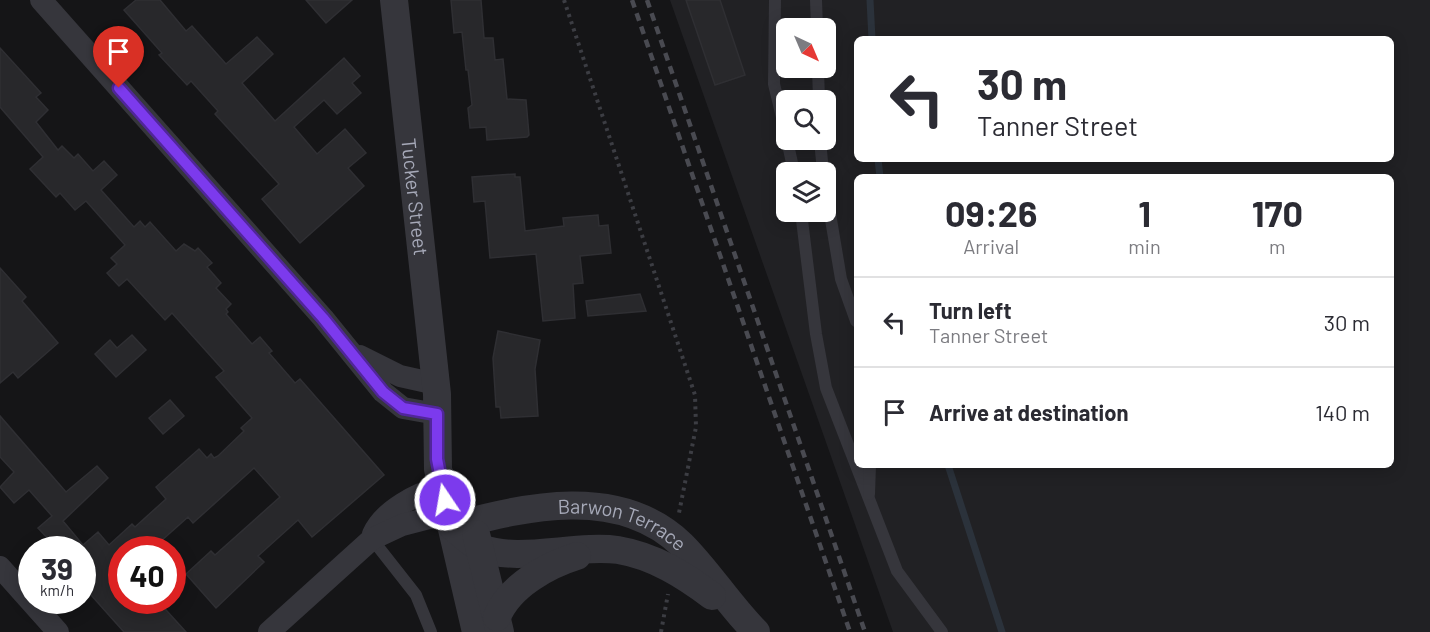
<!DOCTYPE html>
<style>
body{margin:0;font-family:Barlow,sans-serif;background:#f7f7f7;color:#2b2b33;height:100vh;display:flex;flex-direction:column;font-size:22px;white-space:nowrap}
*{box-sizing:border-box;margin:0}
p{font-size:20px;color:#7c7c81}
.icon{flex:none;width:33px;height:33px;fill:none;stroke:currentColor;stroke-width:2;stroke-linecap:round;stroke-linejoin:round}
.map{position:relative;flex:1;overflow:hidden}
.sheet{position:absolute;left:854px;top:174px;width:540px;height:294px;display:flex;flex-direction:column;background:#fff;border-radius:9px;box-shadow:0 3px 15px #0003}
.sheet>*{flex:none}
.hud{position:absolute;left:854px;top:36px;width:540px;height:126px;border-radius:9px;box-shadow:0 3px 15px #0003;background:#fff;color:#2b2b33;overflow:hidden}
.needle{width:39px;rotate:136deg}
.buttons{position:absolute;left:776px;top:18px;display:grid;gap:12px}
.buttons a{display:grid;place-items:center;width:60px;height:60px;border-radius:9px;background:#fff;box-shadow:0 3px 15px #0003;font-size:30px}
.speed{position:absolute;left:18px;top:536px;display:flex;gap:12px;font-size:30px;font-weight:700;text-align:center}
.speed>*{display:grid;place-content:center;width:78px;height:78px;border-radius:50%;background:#fff;box-shadow:0 3px 15px #0003;line-height:1}
.speed small{font-size:15px;font-weight:400}
.speed .limit{border:9px solid #d22;background:#fff;color:#111}
.pin{position:absolute;display:grid;place-items:center;width:51px;height:51px;color:#fff;margin:-62px -26px;border-radius:50% 50% 50% 0;rotate:-45deg;box-shadow:0 0 6px #0007}
.pin .icon{rotate:45deg}
.me{position:absolute;width:66px;margin:-33px;rotate:348deg;stroke-linejoin:round;filter:drop-shadow(0 0 4px #0008)}
.turn{display:flex;align-items:center;gap:21px;height:126px;padding:0 24px;font-size:27px}
.turn .icon{width:78px;height:78px;stroke-width:2.5}
.turn b{display:block;font-size:42px;line-height:51px}
.eta{display:flex;justify-content:space-evenly;align-items:center;height:102px;text-align:center}
.eta b{font-size:36px;font-weight:700;line-height:42px}
ul{padding:0;list-style:none}
li{display:flex;align-items:center;gap:18px;height:90px;padding:0 24px;border-top:2px solid #e1e1e2}
li div{flex:1}
li b{display:block;font-size:22px}
li em{font-style:normal}
.map>svg:first-child{display:block}
</style>
<div class="map">
<svg width="1430" height="632" viewBox="0 0 1430 632">
<rect width="100%" height="100%" fill="#151517"/>
<!-- built -->
<path fill="#212124" fill-rule="evenodd" d="M670 0H1430V632H893ZM786 28H825V68H786ZM856 39H1390V159H856ZM786 100H825V140H786ZM786 172H825V212H786ZM856 177H1390V465H856Z"/>
<g fill="none" stroke-linecap="round" stroke-linejoin="round">
<!-- stream -->
<g stroke="#2b323b" stroke-width="7">
<path d="M870 0 872 39"/>
<path d="M878 159 880 177"/>
<path d="M948 465 1002 632"/>
</g>
</g>
<!-- building -->
<g fill="#28282b" stroke="#2f2f33" stroke-width="1.5">
<path d="M136 0H160L186 31 192 26 226 64 257 37 273 54 242 83 275 121 344 58 360 76 352 83 361 93 337 114 324 100 294 127 317 154 345 129 366 153 348 168 364 186 300 243 262 199 279 184 215 114 218 111 191 81 187 85 159 55 162 53 124 10Z"/>
<path d="M306 0H352L326 23Z"/>
<path d="M451 0H481L484 38H493L495 60 503 59 507 99 526 100 529 135 527 137 487 140 486 127 470 128 468 108 472 105 468 70H466L462 32 454 33Z"/>
<path d="M686 0H720L745 75 715 85Z"/>
<path d="M0 48 41 93 36 97 48 110 36 122 58 150 62 146 74 158 78 154 93 171 104 161 117 175 101 190 134 227 140 221 145 227 150 222 176 251 184 244 195 251 198 248 212 263 207 267 221 283 216 288 231 304 226 309 228 312 226 314 252 344 260 337 272 351 269 353 295 383 300 379 384 475 312 537 298 520 258 556 264 562 216 608 186 574 211 551 215 555 280 497 254 468 193 523 188 517 152 549H122V600H157L186 632H124L82 585V549H65L55 538 51 542 38 528 52 516 29 490 14 503 0 487 14 472 0 457V416L66 492 97 466 108 478 63 521 83 545 98 532 109 545 132 524 135 527 166 499 156 487 199 449 207 458 211 454 214 458 218 456 244 431 241 428 252 418 216 377 224 371 172 313 165 320 127 279 119 286 107 273 117 264 111 258 125 245 86 201 75 210 60 193 56 197 30 169 43 157 0 107Z"/>
<path d="M515 174V177H520L525 231 564 226 563 218 598 215 599 226 608 225 611 253 580 256 583 283 573 284 575 318 543 321 536 254 490 258 485 201 474 202 472 177Z"/>
<path d="M0 268 26 297 22 301 58 343 18 378 13 372 0 383Z"/>
<path d="M640 294 646 311 588 316 586 301Z"/>
<path d="M498 331 540 340 535 369 538 416 501 418 500 407H496L493 358Z"/>
<path d="M132 335 146 350 116 377 95 354 110 340 117 348Z"/>
<path d="M170 400 184 416 163 434 149 418Z"/>
</g>
<g fill="none" stroke-linecap="round" stroke-linejoin="round">
<!-- path -->
<g stroke="#3c3d43" stroke-width="4" stroke-dasharray="3 4.5" stroke-linecap="butt">
<path d="M564 0 695 395 696 427 679 513"/>
<path d="M661 632 668 594"/>
</g>
<!-- service -->
<g stroke="#36363c" stroke-width="12">
<path d="M775 0 774 84 786 134"/>
<path d="M816 0 817 28"/>
<path d="M818 68 819 100"/>
<path d="M787 140 794 172"/>
<path d="M820 140 823 172"/>
<path d="M825 184 841 279 856 321"/>
<path d="M801 212 816 334 826 388 897 571 942 632"/>
<path d="M869 494 870 465"/>
<path d="M372 539 416 595 431 632"/>
</g>
<!-- minor -->
<g stroke="#36363c" stroke-width="22">
<path d="M41 0 323 318 383 392 403 408 437 414"/>
<path d="M360 356 400 376 436 384"/>
<path d="M373 534C384 510 417 493 442 487"/>
<path d="M0 567 58 632"/>
<path d="M269 632 372 539 402 525 448 513"/>
</g>
<!-- tertiary -->
<g stroke="#36363c" stroke-width="28">
<path id="s1" d="M394 0 437 394 438 469 476 632"/>
<path id="s2" d="M452 526C526 507 619 484 682 545 709 572 729 605 756 632"/>
<path d="M452 526C461 534 470 543 481 548 517 563 577 544 618 550 654 556 684 575 712 596"/>
<path d="M476 534 500 632"/>
<path d="M497 617C509 586 548 565 577 556"/>
</g>
<!-- rail -->
<g stroke="#494a51" stroke-width="4.5" stroke-dasharray="8 6" stroke-linecap="butt">
<path d="M632 0 850 632"/>
<path d="M647 0 865 632"/>
</g>
</g>
<g fill="none" stroke-linecap="round" stroke-linejoin="round">
<defs>
<path id="route" d="M119 88 323 318 383 392 403 408 437 414V459L445 500"/>
</defs>
<!-- route casing -->
<use href="#route" stroke="#51269a" stroke-width="15"/>
<!-- route -->
<use href="#route" stroke="#7c3aed" stroke-width="10"/>
</g>
<g text-anchor="middle" dominant-baseline="central" stroke-width="6" stroke-linejoin="round" paint-order="stroke">
<!-- street labels -->
<g font-size="20" fill="#a6a9b8" stroke="#101012">
<text stroke="none"><textPath href="#s1" startOffset="198">Tucker Street</textPath></text>
<text stroke="none"><textPath href="#s2" startOffset="176">Barwon Terrace</textPath></text>
</g>
</g>
</svg>
<div class="buttons">
<a><svg class="needle" viewBox="-14 -14 28 28"><path d="M0-13l5 13h-10z" fill="#e53935"/><path d="M0 13l5-13h-10z" fill="#7c7c81"/></svg></a>
<a><svg class="icon" aria-label="search" viewBox="0 0 24 24"><circle cx="10" cy="10" r="6"/><path d="M15 15l6 6"/></svg></a>
<a><svg class="icon" aria-label="layers" viewBox="0 0 24 24"><path d="M12 4l9 5-9 5-9-5zM3 14l9 5 9-5"/></svg></a>
</div>
<div class="speed"><div>39<small>km/h</small></div><div class="limit">40</div></div>
<div class="pin" style="left:119px;top:88px;background:#d93025"><svg class="icon" aria-label="arrive" viewBox="0 0 24 24"><path d="M6 21V4h12l-3 4 3 4H6"/></svg></div>
<svg class="me" style="left:445px;top:500px" viewBox="-20 -20 40 40"><circle r="17" fill="#7c3aed" stroke="#fff" stroke-width="3"/><path d="M0-11L8 9 0 5-8 9z" fill="#fff"/></svg>
<div class="hud">
<div class="turn"><svg class="icon" aria-label="left" viewBox="0 0 24 24"><path d="M17 20v-9H6M10 6l-5 5 5 5"/></svg><div><b>30 m</b>Tanner Street</div></div>
</div>
<section class="sheet">
<div class="eta">
<div><b>09:26</b><p>Arrival</p></div>
<div><b>1</b><p>min</p></div>
<div><b>170</b><p>m</p></div>
</div>
<ul>
<li><svg class="icon" aria-label="left" viewBox="0 0 24 24"><path d="M17 20v-9H6M10 6l-5 5 5 5"/></svg><div><b>Turn left</b><p>Tanner Street</p></div><em>30 m</em></li>
<li><svg class="icon" aria-label="arrive" viewBox="0 0 24 24"><path d="M6 21V4h12l-3 4 3 4H6"/></svg><div><b>Arrive at destination</b></div><em>140 m</em></li>
</ul>
</section>
</div>
